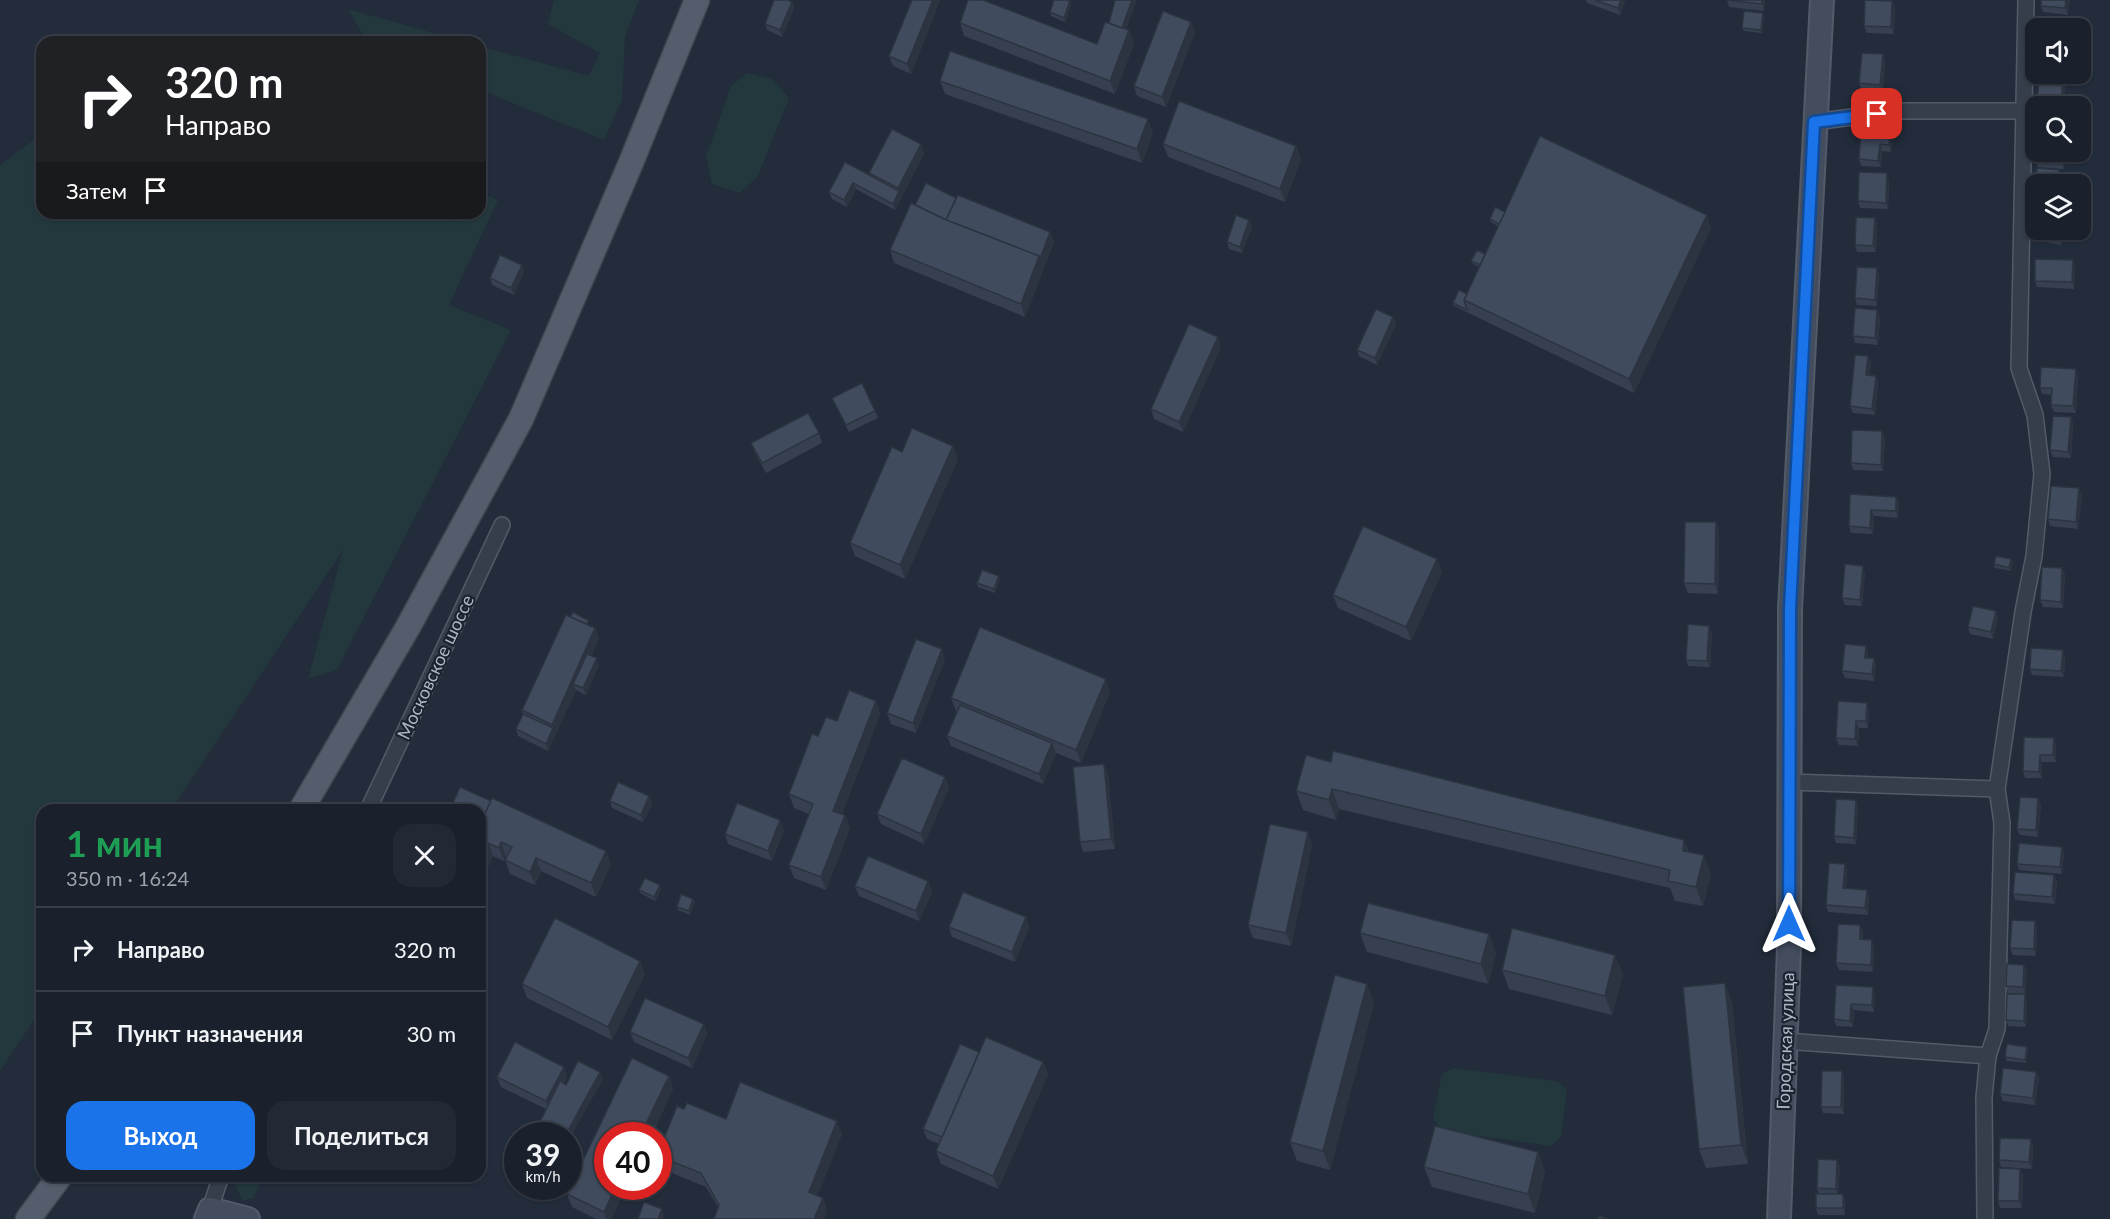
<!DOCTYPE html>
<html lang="ru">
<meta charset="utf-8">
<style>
body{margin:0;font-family:Lato,sans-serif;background:#232934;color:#f1f3f6;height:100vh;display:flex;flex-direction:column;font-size:22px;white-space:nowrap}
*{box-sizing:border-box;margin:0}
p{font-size:20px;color:#9fa3a9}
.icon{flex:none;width:33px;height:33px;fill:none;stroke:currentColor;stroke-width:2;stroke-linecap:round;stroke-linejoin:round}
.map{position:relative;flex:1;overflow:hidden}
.details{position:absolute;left:36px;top:804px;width:450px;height:378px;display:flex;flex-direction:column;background:#1a212c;border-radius:18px;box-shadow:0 2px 4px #0004,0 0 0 2px #383e48}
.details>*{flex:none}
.hud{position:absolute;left:36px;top:36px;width:450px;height:183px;border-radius:18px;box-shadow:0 2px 4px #0004,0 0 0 2px #383e48;background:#202124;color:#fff;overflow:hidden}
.buttons{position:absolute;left:2025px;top:18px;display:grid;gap:12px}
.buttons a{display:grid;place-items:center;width:66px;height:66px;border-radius:12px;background:#1a212c;box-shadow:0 2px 4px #0004,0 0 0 2px #383e48;font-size:30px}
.speed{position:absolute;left:504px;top:1122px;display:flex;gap:12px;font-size:30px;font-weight:700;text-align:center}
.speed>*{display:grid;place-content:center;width:78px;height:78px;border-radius:50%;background:#1a212c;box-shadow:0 2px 4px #0004,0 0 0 2px #383e48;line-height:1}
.speed small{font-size:15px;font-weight:400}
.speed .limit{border:9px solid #d22;background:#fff;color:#111}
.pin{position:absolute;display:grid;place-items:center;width:51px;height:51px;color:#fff;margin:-26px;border-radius:12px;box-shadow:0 3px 9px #0006}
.me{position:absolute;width:66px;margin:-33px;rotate:0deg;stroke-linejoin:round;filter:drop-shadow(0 0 4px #0008)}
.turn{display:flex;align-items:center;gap:21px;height:126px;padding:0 30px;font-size:27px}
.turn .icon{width:78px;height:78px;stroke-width:2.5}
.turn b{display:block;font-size:42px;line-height:51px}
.then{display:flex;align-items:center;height:57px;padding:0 30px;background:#0003;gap:12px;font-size:22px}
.round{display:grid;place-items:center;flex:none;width:63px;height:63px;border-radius:18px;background:#232934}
.overview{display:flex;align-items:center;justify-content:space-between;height:102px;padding:0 30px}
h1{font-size:36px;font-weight:700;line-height:45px;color:#1e9e55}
.primary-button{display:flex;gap:12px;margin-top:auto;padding:12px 30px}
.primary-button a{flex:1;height:69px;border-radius:18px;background:#1a73e8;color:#fff;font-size:24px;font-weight:700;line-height:69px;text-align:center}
.primary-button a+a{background:#232934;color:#f1f3f6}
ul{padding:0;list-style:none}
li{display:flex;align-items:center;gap:18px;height:84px;padding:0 30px;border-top:2px solid #383e48}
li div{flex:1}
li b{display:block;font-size:22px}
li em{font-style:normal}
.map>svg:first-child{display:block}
</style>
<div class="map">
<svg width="2110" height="1219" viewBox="0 0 2110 1219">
<rect width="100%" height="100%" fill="#222c3b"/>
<!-- green -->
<g fill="#23383c">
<path d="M554 0H639L625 37 622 100 604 140 480 90V46L589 76 600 53 548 24Z"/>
<path d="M348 9 465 42H367Z"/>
<path d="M747 73 772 79 789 98 758 176 740 193 712 184 706 157 731 86Z"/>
<path d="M42 134V213H456L455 222 462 213H480V198L489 196 498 200 449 305 511 330 337 670 308 679 343 550 172 809 42 810V1008L0 1071V165Z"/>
<path d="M1453 1068 1557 1081 1567 1090 1561 1137 1551 1146 1442 1131 1433 1118 1442 1074Z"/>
<path d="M235 1176H263L253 1199 243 1200 236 1188Z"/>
</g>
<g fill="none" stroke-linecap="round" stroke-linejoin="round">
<defs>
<g id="street">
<path d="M1814 122 1898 111H2025"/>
<path d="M1789 782 1997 789"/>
<path d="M368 810 502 525"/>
<path d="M1785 1041 1988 1056"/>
<path d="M210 1209 221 1176"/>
<path d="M1985 1219 1984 1097 1988 1056 1997 1029 2002 823 1997 789 2023 612 2034 556 2042 474 2035 415 2019 368 2026 0"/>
</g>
<g id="secondary">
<path d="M206 1219 210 1209 248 1219"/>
<path d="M1779 1219 1789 947 1790 609 1822 0"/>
</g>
<g id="primary">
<path d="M301 810 408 627 521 419 630 165 697 0"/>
<path d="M28 1219 60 1176"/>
</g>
</defs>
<!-- street casing -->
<use href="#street" stroke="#535b69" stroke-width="18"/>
<!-- secondary casing -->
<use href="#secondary" stroke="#535b69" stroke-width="26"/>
<!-- primary casing -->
<use href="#primary" stroke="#3f4754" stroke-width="27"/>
<!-- street -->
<use href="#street" stroke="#353e4b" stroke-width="15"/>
<!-- secondary -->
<use href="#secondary" stroke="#434d5e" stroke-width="22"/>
<!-- primary -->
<use href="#primary" stroke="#535d6b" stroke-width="24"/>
</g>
<!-- wall -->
<g fill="#374050">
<path d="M912 0H940L911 74 893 66 889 56Z"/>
<path d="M1586 0H1625L1620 15 1587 3Z"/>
<path d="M1727 0H1765L1764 11 1729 7Z"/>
<path d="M2041 0H2069L2068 15 2043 12 2041 6Z"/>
<path d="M1070 1 1071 5 1065 22 1051 16 1050 12Z"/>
<path d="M1892 1 1895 8 1894 34 1867 33 1864 26Z"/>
<path d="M792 2 794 8 782 37 767 30 765 24Z"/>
<path d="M1764 17 1762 33 1744 31 1742 28Z"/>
<path d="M960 23 1097 44 1109 23 1126 29 1134 43 1115 94 964 36Z"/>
<path d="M1195 32 1166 107 1137 96 1134 86Z"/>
<path d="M1883 54 1885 61 1883 91 1862 90 1859 83Z"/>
<path d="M940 81 1153 133 1142 163 945 94Z"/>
<path d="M1861 129 1892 137 1891 152 1882 151 1881 167 1861 166 1859 159Z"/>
<path d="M921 144 924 154 895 210 856 189 847 207 832 199 829 192 871 176 869 173Z"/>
<path d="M1163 144 1296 146 1301 159 1285 202 1168 157Z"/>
<path d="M2064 152V169L2038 167 2035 161Z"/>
<path d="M1889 180 1888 209 1860 208 1858 201Z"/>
<path d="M956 198 1050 232 1054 242 1025 317 894 263 890 250Z"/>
<path d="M1505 212 1711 228 1634 393 1454 306 1453 303 1467 294 1479 267 1473 264 1471 261 1485 254 1498 226 1491 222 1490 219Z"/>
<path d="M1875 218 1877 225 1876 252H1857L1855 245Z"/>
<path d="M1252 227 1242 253 1229 249 1227 242Z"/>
<path d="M2064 230 2061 245 2039 241 2037 234Z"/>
<path d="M522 265 524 272 514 295 492 285 490 278Z"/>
<path d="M2075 267 2074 289 2037 287 2035 281Z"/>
<path d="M1879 275 1877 306 1857 305 1855 298Z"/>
<path d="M1877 310 1880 317 1878 345 1855 343 1853 336Z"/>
<path d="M1393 317 1396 324 1377 365 1359 356 1357 350Z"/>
<path d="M1221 347 1183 432 1154 419 1151 409Z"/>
<path d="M1868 356 1871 363 1869 375 1876 376 1878 382 1875 415 1853 413 1850 406Z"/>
<path d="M2076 369 2078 376 2076 413 2054 412 2051 405 2052 395 2042 394 2040 388Z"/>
<path d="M832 398 875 411 878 418 849 432Z"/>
<path d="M2071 417 2073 424 2071 458 2053 457 2050 450Z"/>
<path d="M819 433 822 443 766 473 755 453 751 443Z"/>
<path d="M1885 438 1883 471 1853 470 1851 463Z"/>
<path d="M902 452 958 459 905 579 855 556 850 543Z"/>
<path d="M1850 494 1896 497 1899 503 1898 518 1874 516 1873 534 1851 533 1849 526Z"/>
<path d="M2082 495 2078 529 2050 526 2048 519Z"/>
<path d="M1716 522 1719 532 1718 594 1688 593 1684 583Z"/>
<path d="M1437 559 1442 572 1411 641 1338 608 1333 595Z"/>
<path d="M2013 563 2011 571 1995 568 1994 564Z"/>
<path d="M2062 568 2065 575 2063 608 2043 607 2040 600Z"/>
<path d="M1865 573 1862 606 1845 605 1842 598Z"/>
<path d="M1000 580 995 593 978 587 977 583Z"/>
<path d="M1996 611 1998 618 1993 639 1970 634 1968 627Z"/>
<path d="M590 624V625L595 628 599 638 591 656 599 665 586 695 576 690 548 751 518 736 516 729 523 714 522 710Z"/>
<path d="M1712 633 1710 667 1688 666 1686 660Z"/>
<path d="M1868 653V658H1874L1876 665 1874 681 1845 678 1842 671Z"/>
<path d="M2065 657 2064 677 2032 675 2030 669Z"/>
<path d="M945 659 916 733 891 724 887 713Z"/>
<path d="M1110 692 1081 763 1056 753 1043 784 951 746 947 736 957 712 956 711 951 698Z"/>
<path d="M876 701 880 714 842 814 850 828 826 890 794 878 789 865 809 814 794 808 789 794 818 736 837 721Z"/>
<path d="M1869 710 1868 728H1859L1858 746 1839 745 1836 738Z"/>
<path d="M2054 738 2056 745V762H2042V778H2025L2023 771Z"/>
<path d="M1331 762 1684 840 1689 852 1711 874 1703 906 1675 901 1670 888 1339 809 1336 820 1303 810 1296 791Z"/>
<path d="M1108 774 1115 849 1083 852 1080 842Z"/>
<path d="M945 777 949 788 924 844 881 824 877 814Z"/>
<path d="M649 796 652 803 643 822 612 808 610 801Z"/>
<path d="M2038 798 2041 805 2038 837 2020 835 2017 829Z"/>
<path d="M1858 807 1856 844 1836 843 1834 836Z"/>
<path d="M480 810 611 864 596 897 541 871 535 885 510 874 505 860 507 856H506L504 861 493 856 480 885Z"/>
<path d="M784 830 772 861 728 844 725 834Z"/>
<path d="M1308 832 1312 845 1291 946 1253 938 1248 925Z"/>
<path d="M2062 847 2064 853 2062 874 2019 870 2017 864Z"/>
<path d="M1845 864 1847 871 1846 889 1867 890 1869 897 1868 915 1828 912 1826 905Z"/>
<path d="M2054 875 2057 882 2055 904 2015 900 2013 894Z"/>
<path d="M855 886 932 892 919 921 859 896Z"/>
<path d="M661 889 655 901 640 893 639 890Z"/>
<path d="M693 899 695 902 690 915 678 910 677 907Z"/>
<path d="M1026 917 1029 927 1015 962 952 937 949 927Z"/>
<path d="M2035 921 2037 927 2036 956 2013 955 2010 948Z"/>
<path d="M1860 925 1863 932V939L1874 947 1873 972 1839 970 1836 963Z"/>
<path d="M1360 933 1489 934 1496 954 1488 984 1367 952Z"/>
<path d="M2024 965 2027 972 2025 994 2008 993 2006 986Z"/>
<path d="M1502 970 1623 974 1612 1015 1509 989Z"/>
<path d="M645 974 612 1040 527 998 522 984Z"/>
<path d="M1725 983 1732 1003 1748 1164 1706 1168 1699 1149Z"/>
<path d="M1836 985 1875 994 1874 1012 1854 1010 1853 1027 1836 1026 1834 1019Z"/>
<path d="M2027 1001 2026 1027 2008 1026 2006 1020Z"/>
<path d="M1374 1003 1330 1170 1297 1161 1290 1142Z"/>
<path d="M704 1024 707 1034 692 1068 634 1042 630 1032Z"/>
<path d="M2027 1047 2028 1050 2026 1063 2007 1061 2005 1057Z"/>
<path d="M979 1052 1043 1062 1048 1075 998 1189 941 1164 936 1151 939 1144 927 1139 923 1129Z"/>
<path d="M632 1058 669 1076 673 1089 651 1136H608V1186H627L611 1219H596L572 1207 567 1194Z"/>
<path d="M2036 1072 2039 1079 2035 1105 2003 1101 2000 1094Z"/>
<path d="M497 1077H567L564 1084 566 1085 603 1079 568 1141V1136L537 1128 546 1109 501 1087Z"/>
<path d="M1844 1078V1114L1823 1113 1821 1107Z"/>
<path d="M684 1109 726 1119 842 1134 817 1196 823 1198 827 1211 824 1219H714L718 1207 706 1187 662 1169 658 1159V1153Z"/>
<path d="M2033 1146 2032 1169 2001 1167 1999 1160Z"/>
<path d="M1538 1152 1545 1172 1535 1213 1432 1187 1424 1167Z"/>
<path d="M1840 1167 1838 1194H1843L1845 1201V1215H1818L1816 1208 1819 1194 1817 1188Z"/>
<path d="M518 1169V1186H549L542 1201 516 1190 513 1180Z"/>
<path d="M2020 1169 2023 1175 2022 1208H2000L1998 1201Z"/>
</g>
<!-- shaded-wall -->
<g fill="#2d3441">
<path d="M933 0H940L911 74 907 64Z"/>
<path d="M1132 0H1137L1123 39 1120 32Z"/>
<path d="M1621 0H1625L1620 15 1618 8Z"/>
<path d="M1762 0H1765L1764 11 1762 4Z"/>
<path d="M2066 0H2069L2070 1 2068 15 2065 8Z"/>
<path d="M1070 1 1071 5 1065 22 1064 18Z"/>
<path d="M1892 1 1895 8 1894 34 1891 27Z"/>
<path d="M792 2 794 8 782 37 780 30Z"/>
<path d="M1763 13 1764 17 1762 33 1761 30Z"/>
<path d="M2065 19 2068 26 2067 28H2064Z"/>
<path d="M1191 22 1195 32 1166 107 1162 97Z"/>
<path d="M1129 30 1134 43 1115 94 1110 81Z"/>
<path d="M1883 54 1885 61 1883 91 1880 85Z"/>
<path d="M2063 77 2066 84 2064 106H2061Z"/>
<path d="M1148 119 1153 133 1142 163 1137 149Z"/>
<path d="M1890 131 1892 137 1891 152 1889 145Z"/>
<path d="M921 144 924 154 895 210 893 204 899 191 898 188Z"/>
<path d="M1880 144 1882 151 1881 167 1878 161Z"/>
<path d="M1296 146 1301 159 1285 202 1280 189Z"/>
<path d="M2061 152H2064V169L2061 162Z"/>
<path d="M2059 170 2061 177V184H2057Z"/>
<path d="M1887 173 1889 180 1888 209 1886 203Z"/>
<path d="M853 183 856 189 847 207 844 200Z"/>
<path d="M1707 215 1711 228 1634 393 1629 379Z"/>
<path d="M1875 218 1877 225 1876 252 1873 246Z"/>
<path d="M1249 220 1252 227 1242 253 1240 247Z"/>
<path d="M2060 230H2064L2061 245 2059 238Z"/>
<path d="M1050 232 1054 242 1025 317 1021 304 1039 256Z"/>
<path d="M2073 260 2075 267 2074 289 2072 282Z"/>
<path d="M522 265 524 272 514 295 511 288Z"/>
<path d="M1877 268 1879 275 1877 306 1875 300Z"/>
<path d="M1877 310 1880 317 1878 345 1875 338Z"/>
<path d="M1393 317 1396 324 1377 365 1375 358Z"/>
<path d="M1218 337 1221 347 1183 432 1179 422Z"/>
<path d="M1868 356 1871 363 1869 382 1866 375Z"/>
<path d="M2076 369 2078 376 2076 413 2073 406Z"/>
<path d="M1876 376 1878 382 1875 415 1872 409Z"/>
<path d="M2071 417 2073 424 2071 458 2068 452Z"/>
<path d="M1882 431 1885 438 1883 471 1881 465Z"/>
<path d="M953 446 958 459 905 579 900 565Z"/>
<path d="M2079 488 2082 495 2078 529 2076 522Z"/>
<path d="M1896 497 1899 503 1898 518 1896 511Z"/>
<path d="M1871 510 1874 516 1873 534 1870 528Z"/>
<path d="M1716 522 1719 532 1718 594 1715 584Z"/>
<path d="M1437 559 1442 572 1411 641 1406 627Z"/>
<path d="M2011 559 2013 563 2011 571 2009 568Z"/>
<path d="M1863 566 1865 573 1862 606 1860 600Z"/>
<path d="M2062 568 2065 575 2063 608 2061 602Z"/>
<path d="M999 576 1000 580 995 593 994 589Z"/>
<path d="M1996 611 1998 618 1993 639 1991 632Z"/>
<path d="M1709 626 1712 633 1710 667 1707 661Z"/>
<path d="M595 628 599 638 578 686 573 684 576 690 548 751 546 744 553 728 552 725Z"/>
<path d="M1866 646 1868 653 1867 664 1865 658Z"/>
<path d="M942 649 945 659 916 733 913 723Z"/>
<path d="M2063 650 2065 657 2064 677 2061 671Z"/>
<path d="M597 658 599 665 586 695 583 688Z"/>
<path d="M1874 658 1876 665 1874 681 1872 674Z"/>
<path d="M1106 679 1110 692 1081 763 1076 750Z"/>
<path d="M876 701 880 714 838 824 833 811Z"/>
<path d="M1867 703 1869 710 1868 728 1866 721Z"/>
<path d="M1856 721 1859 728 1858 746 1855 739Z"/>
<path d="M2054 738 2056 745V762L2053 755Z"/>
<path d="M1052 743 1056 753 1043 784 1039 774Z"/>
<path d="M2040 755 2042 762V778L2039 772Z"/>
<path d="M1104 764 1108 774 1115 849 1111 839Z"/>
<path d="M945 777 949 788 924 844 921 834Z"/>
<path d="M1332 789 1339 809 1336 820 1329 800Z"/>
<path d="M649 796 652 803 643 822 641 815Z"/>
<path d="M2038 798 2041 805 2038 837 2036 830Z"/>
<path d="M1856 800 1858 807 1856 844 1854 838Z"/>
<path d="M845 815 850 828 826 890 821 877Z"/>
<path d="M780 820 784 830 772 861 768 851Z"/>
<path d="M1308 832 1312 845 1291 946 1286 933Z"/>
<path d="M1684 840 1691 860 1683 851Z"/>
<path d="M501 842 506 856 504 861 499 848Z"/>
<path d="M488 843 493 856 480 885V861Z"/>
<path d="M2062 847 2064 853 2062 874 2060 867Z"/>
<path d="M606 851 611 864 596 897 591 883Z"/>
<path d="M1704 855 1711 874 1703 906 1696 887Z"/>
<path d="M536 858 541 871 535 885 530 872Z"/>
<path d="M1845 864 1847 871 1845 895 1843 888Z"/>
<path d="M2054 875 2057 882 2055 904 2052 897Z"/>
<path d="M928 881 932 892 919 921 916 911Z"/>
<path d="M660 885 661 889 655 901 654 897Z"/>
<path d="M1867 890 1869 897 1868 915 1865 908Z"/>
<path d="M693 899 695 902 690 915 689 911Z"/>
<path d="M1026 917 1029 927 1015 962 1012 952Z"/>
<path d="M2035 921 2037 927 2036 956 2034 949Z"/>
<path d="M1860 925 1863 932 1862 946 1860 939Z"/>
<path d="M1489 934 1496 954 1488 984 1481 964Z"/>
<path d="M1872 940 1874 947 1873 972 1871 965Z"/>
<path d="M1615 955 1623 974 1612 1015 1605 996Z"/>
<path d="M640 961 645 974 612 1040 608 1027Z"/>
<path d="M2024 965 2027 972 2025 994 2023 987Z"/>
<path d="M1725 983 1732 1003 1748 1164 1741 1145Z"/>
<path d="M1367 984 1374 1003 1330 1170 1323 1151Z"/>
<path d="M1873 987 1875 994 1874 1012 1872 1005Z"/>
<path d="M2025 994 2027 1001 2026 1027 2024 1021Z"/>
<path d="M1851 1004 1854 1010 1853 1027 1850 1021Z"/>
<path d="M704 1024 707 1034 692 1068 688 1058Z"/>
<path d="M2027 1047 2028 1050 2026 1063 2025 1060Z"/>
<path d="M1043 1062 1048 1075 998 1189 993 1176Z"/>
<path d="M564 1067 567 1077 550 1111 546 1101Z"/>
<path d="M1842 1071 1844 1078V1114L1841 1107Z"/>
<path d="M600 1072 603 1079 568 1141V1136H565Z"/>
<path d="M2036 1072 2039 1079 2035 1105 2033 1098Z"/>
<path d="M669 1076 673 1089 651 1136H640Z"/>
<path d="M837 1121 842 1134 814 1205 809 1192Z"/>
<path d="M2031 1139 2033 1146 2032 1169 2029 1162Z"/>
<path d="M1538 1152 1545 1172 1535 1213 1528 1194Z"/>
<path d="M1837 1160 1840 1167 1838 1196 1836 1189Z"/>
<path d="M2020 1169 2023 1175 2022 1208 2019 1201Z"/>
<path d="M541 1186H549L542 1201 539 1191Z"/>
<path d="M616 1186H627L611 1219H606L604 1212Z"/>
<path d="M1843 1194 1845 1201V1215L1843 1208Z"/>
<path d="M823 1198 827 1211 824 1219H814Z"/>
<path d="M662 1209 664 1216 663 1219H658Z"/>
</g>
<!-- building -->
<g fill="#404b5d" stroke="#2d3441" stroke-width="1.5">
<path d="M774 0H788L792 2 780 30 765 24Z"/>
<path d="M912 0H933L907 64 889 56Z"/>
<path d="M968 0H983L1097 44 1105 22 1129 30 1110 81 960 23Z"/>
<path d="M1054 0H1066L1070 1 1064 18 1050 12Z"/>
<path d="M1115 0H1132L1122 28 1109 23Z"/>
<path d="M1595 0H1621L1618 8Z"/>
<path d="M1727 0H1762V4Z"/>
<path d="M1865 0 1892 1 1891 27 1864 26Z"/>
<path d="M2041 0H2066L2065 8 2041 6Z"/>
<path d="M1163 11 1191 22 1162 97 1134 86Z"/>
<path d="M1744 11 1763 13 1761 30 1742 28Z"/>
<path d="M2045 17 2065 19 2064 28H2043Z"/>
<path d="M950 51 1148 119 1137 149 940 81Z"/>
<path d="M1862 53 1883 54 1880 85 1859 83Z"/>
<path d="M2039 76 2063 77 2061 106H2037Z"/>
<path d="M1179 101 1296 146 1280 189 1163 144Z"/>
<path d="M892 129 921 144 898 188 869 173Z"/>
<path d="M1861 129 1890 131 1889 145 1880 144 1878 161 1859 159Z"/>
<path d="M1540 136 1707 215 1629 379 1464 300Z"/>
<path d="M2036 152H2061V162L2035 161Z"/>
<path d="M845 162 899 191 893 204 853 183 844 200 829 192Z"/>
<path d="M2037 168 2059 170 2057 184H2036V192H2035Z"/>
<path d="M1859 172 1887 173 1886 203 1858 201Z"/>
<path d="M926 183 956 198 946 220 915 205Z"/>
<path d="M958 195 1050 232 1040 259 1039 256 946 220Z"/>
<path d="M911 203 944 219 1039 256 1021 304 890 250Z"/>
<path d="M1495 207 1505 212 1499 224 1490 219Z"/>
<path d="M1236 215 1249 220 1240 247 1227 242Z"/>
<path d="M1856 217 1875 218 1873 246 1855 245Z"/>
<path d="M2037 230H2060L2059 238 2037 234Z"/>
<path d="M1477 250 1485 254 1480 265 1471 261Z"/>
<path d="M500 255 522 265 511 288 490 278Z"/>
<path d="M2035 259 2073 260 2072 282 2035 281Z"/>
<path d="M1857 267 1877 268 1875 300 1855 298Z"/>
<path d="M1459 290 1467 294 1464 300 1467 310 1453 303Z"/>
<path d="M1855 308 1877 310 1875 338 1853 336Z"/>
<path d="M1376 309 1393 317 1375 358 1357 350Z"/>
<path d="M1189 324 1218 337 1179 422 1151 409Z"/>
<path d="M1855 355 1868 356 1866 375 1876 376 1872 409 1850 406Z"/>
<path d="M2041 367 2076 369 2073 406 2051 405 2052 388H2040Z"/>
<path d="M862 383 875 411 846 425 832 398Z"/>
<path d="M808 413 819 433 762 463 751 443Z"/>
<path d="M2053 416 2071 417 2068 452 2050 450Z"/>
<path d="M912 428 953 446 900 565 850 543 892 447 902 452Z"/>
<path d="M1852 430 1882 431 1881 465 1851 463Z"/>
<path d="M2051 486 2079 488 2076 522 2048 519Z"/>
<path d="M1850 494 1896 497V511L1871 510 1870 528 1849 526Z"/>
<path d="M1685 522H1716L1715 584 1684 583Z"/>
<path d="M1363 526 1437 559 1406 627 1333 595Z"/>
<path d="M1996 556 2011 559 2009 568 1994 564Z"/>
<path d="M1845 564 1863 566 1860 600 1842 598Z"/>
<path d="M2042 567 2062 568 2061 602 2040 600Z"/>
<path d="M982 570 999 576 994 589 977 583Z"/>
<path d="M1973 606 1996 611 1991 632 1968 627Z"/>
<path d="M573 612 589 621 587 624 570 617Z"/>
<path d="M566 615 595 628 552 725 522 710Z"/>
<path d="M1688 624 1709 626 1707 661 1686 660Z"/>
<path d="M980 627 1106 679 1076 750 951 698Z"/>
<path d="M916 639 942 649 913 723 887 713Z"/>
<path d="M1845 644 1866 646 1865 658H1874L1872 674 1842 671Z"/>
<path d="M2031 648 2063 650 2061 671 2030 669Z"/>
<path d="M587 654 597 658 583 688 573 684Z"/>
<path d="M849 690 876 701 833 811 845 815 821 877 789 865 813 804 789 794 812 734 818 736 826 717 837 721Z"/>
<path d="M1838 701 1867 703 1866 721H1856L1855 739 1836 738Z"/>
<path d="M960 705 1052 743 1039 774 947 736Z"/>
<path d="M523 714 553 728 546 744 516 729Z"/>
<path d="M2024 737 2054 738 2053 755H2040L2039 772 2023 771Z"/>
<path d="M1333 751 1684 840 1683 851 1704 855 1696 887 1668 881 1670 870 1332 789 1329 800 1296 791 1306 755 1331 762Z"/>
<path d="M902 758 945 777 921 834 877 814Z"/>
<path d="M1104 764 1111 839 1080 842 1073 767Z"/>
<path d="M618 782 649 796 641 815 610 801Z"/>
<path d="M460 787 491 801 480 825V810H450Z"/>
<path d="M2020 797 2038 798 2036 830 2017 829Z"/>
<path d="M492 798 606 851 591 883 536 858 530 872 505 860 512 847 501 842 499 848 488 843 480 861V825Z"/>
<path d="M1836 799 1856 800 1854 838 1834 836Z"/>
<path d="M737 803 780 820 768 851 725 834Z"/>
<path d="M1270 824 1308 832 1286 933 1248 925Z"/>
<path d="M2019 843 2062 847 2060 867 2017 864Z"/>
<path d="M868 856 928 881 916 911 855 886Z"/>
<path d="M1829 863 1845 864 1843 888 1867 890 1865 908 1826 905Z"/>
<path d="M2015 872 2054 875 2052 897 2013 894Z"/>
<path d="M645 878 660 885 654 897 639 890Z"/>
<path d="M963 892 1026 917 1012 952 949 927Z"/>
<path d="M681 894 693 899 689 911 677 907Z"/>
<path d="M1368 903 1489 934 1481 964 1360 933Z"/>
<path d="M555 918 640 961 608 1027 522 984Z"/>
<path d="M2012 920 2035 921 2034 949 2010 948Z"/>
<path d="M1838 924 1860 925V939L1872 940 1871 965 1836 963Z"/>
<path d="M1512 928 1615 955 1605 996 1502 970Z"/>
<path d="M2007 964 2024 965 2023 987 2006 986Z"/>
<path d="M1335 975 1367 984 1323 1151 1290 1142Z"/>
<path d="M1725 983 1741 1145 1699 1149 1683 987Z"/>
<path d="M1836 985 1873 987 1872 1005 1851 1004 1850 1021 1834 1019Z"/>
<path d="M2007 994H2025L2024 1021 2006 1020Z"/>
<path d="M645 998 704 1024 688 1058 630 1032Z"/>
<path d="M986 1037 1043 1062 993 1176 936 1151Z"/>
<path d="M515 1042 564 1067 546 1101 497 1077Z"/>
<path d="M960 1044 979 1052 942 1137 923 1129Z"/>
<path d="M2007 1044 2027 1047 2025 1060 2005 1057Z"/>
<path d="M632 1058 669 1076 640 1136H608V1186H616L604 1212 567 1194Z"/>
<path d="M578 1061 600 1072 565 1136H554L537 1128 560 1081 566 1085Z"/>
<path d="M2003 1068 2036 1072 2033 1098 2000 1094Z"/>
<path d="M1822 1071H1842L1841 1107H1821Z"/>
<path d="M740 1082 837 1121 809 1192 823 1198 814 1219H714L719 1205 701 1173 658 1156V1153L677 1106 684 1109 687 1103 726 1119Z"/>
<path d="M1435 1126 1538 1152 1528 1194 1424 1167Z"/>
<path d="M535 1128 554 1136H532Z"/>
<path d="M2000 1138 2031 1139 2029 1162 1999 1160Z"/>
<path d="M1818 1159 1837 1160 1836 1189 1817 1188Z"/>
<path d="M1999 1168 2020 1169 2019 1201H1998Z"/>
<path d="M518 1169V1182L513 1180Z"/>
<path d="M527 1186H541L539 1191Z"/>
<rect x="1816" y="1194" width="27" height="14"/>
<path d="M644 1202 662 1209 658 1219H638Z"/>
<path d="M1599 1216 1609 1219H1598Z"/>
</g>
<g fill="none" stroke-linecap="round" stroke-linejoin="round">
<defs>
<path id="route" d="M1789 924 1790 609 1814 122 1877 114"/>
</defs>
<!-- route casing -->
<use href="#route" stroke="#114b97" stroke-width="15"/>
<!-- route -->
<use href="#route" stroke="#1a73e8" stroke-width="10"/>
</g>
<g text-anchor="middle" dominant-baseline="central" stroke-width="4.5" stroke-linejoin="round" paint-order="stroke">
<!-- street labels -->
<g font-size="18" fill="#b0b8c7" stroke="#1b2330">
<text transform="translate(435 667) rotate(-65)">Московское шоссе</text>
<text transform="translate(1785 1041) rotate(-88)">Городская улица</text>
</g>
</g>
</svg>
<div class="buttons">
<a><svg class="icon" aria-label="sound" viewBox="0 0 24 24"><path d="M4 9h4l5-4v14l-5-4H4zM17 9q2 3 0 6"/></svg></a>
<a><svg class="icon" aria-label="search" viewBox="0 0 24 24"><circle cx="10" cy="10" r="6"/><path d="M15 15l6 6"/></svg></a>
<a><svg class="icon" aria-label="layers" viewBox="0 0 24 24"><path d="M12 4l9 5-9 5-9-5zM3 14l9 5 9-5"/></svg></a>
</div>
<div class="speed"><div>39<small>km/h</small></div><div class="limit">40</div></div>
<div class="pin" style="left:1877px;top:114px;background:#d93025"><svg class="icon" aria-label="arrive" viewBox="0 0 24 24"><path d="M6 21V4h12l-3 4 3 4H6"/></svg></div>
<svg class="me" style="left:1789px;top:924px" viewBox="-20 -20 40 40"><path d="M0-17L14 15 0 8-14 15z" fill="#1a73e8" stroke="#fff" stroke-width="4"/></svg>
<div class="hud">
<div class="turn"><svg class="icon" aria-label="right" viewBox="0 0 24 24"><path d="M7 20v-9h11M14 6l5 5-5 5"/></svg><div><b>320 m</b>Направо</div></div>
<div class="then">Затем<svg class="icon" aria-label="arrive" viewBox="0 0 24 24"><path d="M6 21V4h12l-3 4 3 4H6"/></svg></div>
</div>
<section class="details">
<div class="overview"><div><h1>1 мин</h1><p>350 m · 16:24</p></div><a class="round"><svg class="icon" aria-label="close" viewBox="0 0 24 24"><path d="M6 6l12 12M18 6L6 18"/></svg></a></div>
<ul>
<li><svg class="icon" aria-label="right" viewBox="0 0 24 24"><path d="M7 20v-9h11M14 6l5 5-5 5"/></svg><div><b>Направо</b></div><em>320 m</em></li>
<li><svg class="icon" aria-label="arrive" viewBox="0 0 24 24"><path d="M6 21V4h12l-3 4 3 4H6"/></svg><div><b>Пункт назначения</b></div><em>30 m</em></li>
</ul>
<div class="primary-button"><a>Выход</a><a>Поделиться</a></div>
</section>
</div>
